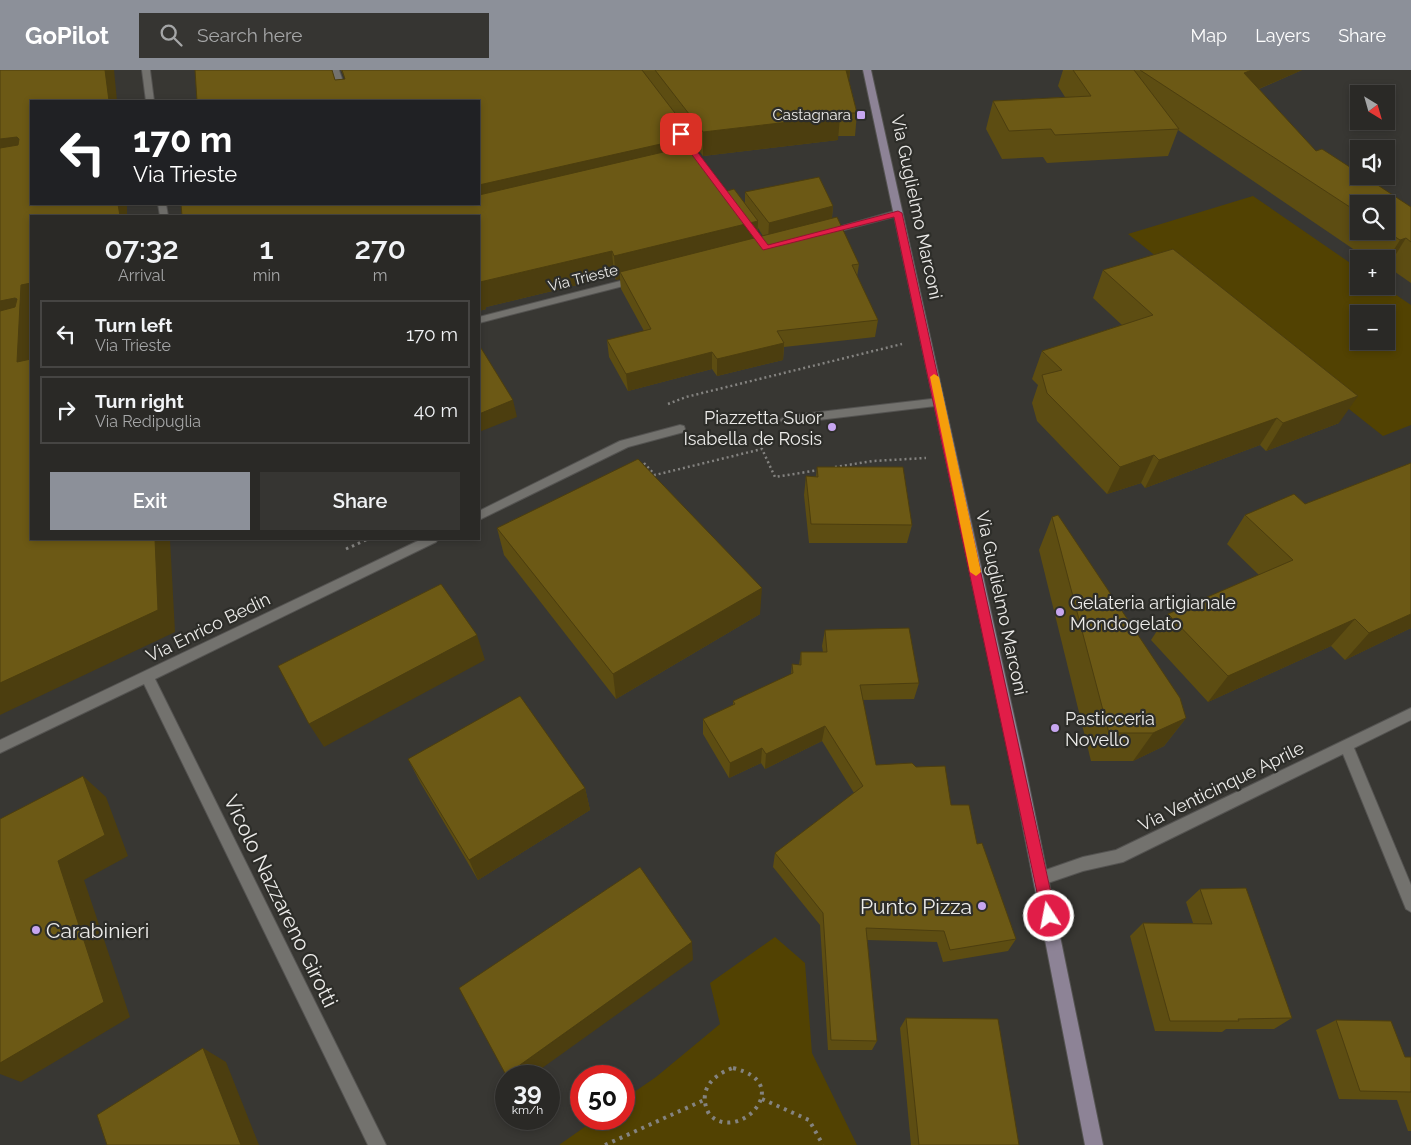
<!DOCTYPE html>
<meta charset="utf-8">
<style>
body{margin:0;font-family:Raleway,sans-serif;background:#363532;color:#f1f3f6;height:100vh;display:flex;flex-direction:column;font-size:19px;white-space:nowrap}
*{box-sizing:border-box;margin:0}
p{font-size:16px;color:#a5a6a7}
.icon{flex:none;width:28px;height:28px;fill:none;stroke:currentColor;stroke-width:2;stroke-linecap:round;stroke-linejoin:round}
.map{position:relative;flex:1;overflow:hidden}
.drawer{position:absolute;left:30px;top:145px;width:450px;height:325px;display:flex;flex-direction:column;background:#2a2926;border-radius:0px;box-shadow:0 2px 8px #0003,0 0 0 1px #464543}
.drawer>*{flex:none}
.banner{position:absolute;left:30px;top:30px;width:450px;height:105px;border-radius:0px;box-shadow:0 2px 8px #0003,0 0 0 1px #464543;background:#202124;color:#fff;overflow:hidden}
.needle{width:32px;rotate:143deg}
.tools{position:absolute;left:1350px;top:15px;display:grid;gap:10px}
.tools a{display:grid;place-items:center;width:45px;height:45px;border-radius:0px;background:#2a2926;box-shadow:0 2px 8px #0003,0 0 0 1px #464543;font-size:25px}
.speed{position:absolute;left:495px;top:995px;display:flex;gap:10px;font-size:25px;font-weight:700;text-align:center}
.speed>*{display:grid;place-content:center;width:65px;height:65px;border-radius:50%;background:#2a2926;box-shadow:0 2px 8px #0003,0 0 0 1px #464543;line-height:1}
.speed small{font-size:12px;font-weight:400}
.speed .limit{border:8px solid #d22;background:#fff;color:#111}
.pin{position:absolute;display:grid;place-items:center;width:42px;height:42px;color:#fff;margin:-21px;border-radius:10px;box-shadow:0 2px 8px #0006}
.me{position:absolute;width:55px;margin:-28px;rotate:349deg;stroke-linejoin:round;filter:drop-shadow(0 0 4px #0008)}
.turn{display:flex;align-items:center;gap:18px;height:105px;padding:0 20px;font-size:22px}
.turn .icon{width:65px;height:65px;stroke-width:2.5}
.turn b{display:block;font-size:35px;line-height:42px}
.eta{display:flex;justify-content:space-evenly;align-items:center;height:85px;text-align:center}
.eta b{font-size:30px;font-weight:600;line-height:35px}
.button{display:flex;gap:10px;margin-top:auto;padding:10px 20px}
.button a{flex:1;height:58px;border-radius:0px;background:#8c9099;color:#fff;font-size:20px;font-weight:600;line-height:58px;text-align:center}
.button a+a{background:#363532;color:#f1f3f6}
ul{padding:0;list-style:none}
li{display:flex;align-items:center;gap:15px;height:68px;margin:0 10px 8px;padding:0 10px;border:2px solid #464543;border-radius:0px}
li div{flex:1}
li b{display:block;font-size:19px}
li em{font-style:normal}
header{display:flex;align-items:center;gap:30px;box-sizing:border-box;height:70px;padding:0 25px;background:#8c9099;color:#fff}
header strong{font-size:24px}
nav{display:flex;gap:28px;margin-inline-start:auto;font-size:18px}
.search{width:350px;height:45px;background:#363532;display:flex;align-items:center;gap:12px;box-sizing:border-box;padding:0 18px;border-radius:0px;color:#a5a6a7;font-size:19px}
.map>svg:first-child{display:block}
</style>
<header>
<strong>GoPilot</strong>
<div class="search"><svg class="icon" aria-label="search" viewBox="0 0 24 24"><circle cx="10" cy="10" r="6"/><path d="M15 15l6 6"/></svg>Search here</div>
<nav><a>Map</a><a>Layers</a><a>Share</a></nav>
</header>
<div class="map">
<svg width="1411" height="1075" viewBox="0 0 1411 1075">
<rect width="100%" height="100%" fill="#383733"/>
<!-- green -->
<g fill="#524202" fill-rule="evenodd">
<path d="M1253 126 1359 199V216H1383L1411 235V355L1383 366 1128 164ZM1359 244H1386V271H1359Z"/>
<path d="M775 867 805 893 812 983 857 1075H559L596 1049H624V1029L656 1007 720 954 710 913Z"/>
</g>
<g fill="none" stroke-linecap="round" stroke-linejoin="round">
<defs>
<path id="service" d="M940 328 944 329V335L785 354 780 350 785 346Z"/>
<g id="minor">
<path d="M142 0H150L154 31H146Z"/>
<path d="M331 0H339L350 31H342Z"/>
<path d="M158 134H166L168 146H160Z"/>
<path d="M898 140 901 141V145L825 165 821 162Z"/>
<path d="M636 207 639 208V212L479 253V247Z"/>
<path d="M680 355 684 356 685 359 684 362 628 377 479 450V441L620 371Z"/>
<path d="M422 469H438L436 472 155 609 386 1075H368L144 614 0 683V670Z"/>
<path d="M1411 638V650L1354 678 1411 815V842L1406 839 1343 684 1123 792 1083 801 1042 815 1037 813 1034 808 1037 803 1083 787 1116 780Z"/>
</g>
<path id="secondary" d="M863 0H871L1024 691 1103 1075H1085L1010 691Z"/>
</defs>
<!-- service casing -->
<use href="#service" stroke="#545351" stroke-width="2"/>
<!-- minor casing -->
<use href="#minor" stroke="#545351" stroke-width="2"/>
<!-- secondary casing -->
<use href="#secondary" stroke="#545351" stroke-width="2"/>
<!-- path-far2 -->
<g stroke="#848380" stroke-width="2.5" stroke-dasharray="2 3" stroke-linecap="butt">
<path d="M668 334 686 327 902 274"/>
<path d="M644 393 655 405 762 379 775 407 819 400"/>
<path d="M835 397 873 391 926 388"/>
</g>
<!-- path-far1 -->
<path stroke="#848380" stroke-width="3" stroke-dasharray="2.5 4" stroke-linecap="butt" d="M346 479 368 469"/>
<!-- path -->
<g stroke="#848380" stroke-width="4" stroke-dasharray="3 5" stroke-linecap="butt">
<path d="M733 998C798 1013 737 1075 709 1044 697 1021 712 1005 733 998Z"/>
<path d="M762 1029 809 1050 823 1075"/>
<path d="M605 1075 704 1030"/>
</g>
<!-- service -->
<use href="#service" fill="#73726e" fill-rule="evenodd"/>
<!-- minor -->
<use href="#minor" fill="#73726e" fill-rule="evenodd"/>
<!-- secondary -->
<use href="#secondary" fill="#8d8396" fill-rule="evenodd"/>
</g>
<!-- wall -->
<g fill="#5d4d12" fill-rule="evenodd">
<path d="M341 0H850L849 11 857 43 855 66H838V70L703 86 691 70V79L727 121 745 133V122L833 136 832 148 859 194 857 207 878 250 875 267 784 277 783 290 717 306 712 299 628 321 609 287 607 270 644 261 621 219 620 209 616 210 614 206 486 237V239L479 241V134L335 10 345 9ZM758 158 763 166 757 167Z"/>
<path d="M1063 0H1302L1259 19 1316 81 1411 137V213L1388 197H1386V189H1368L1178 60 1168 86 1047 93 1043 87 1002 89 986 59 993 31 1065 27 1058 16ZM1359 134 1386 161H1359Z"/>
<path d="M1103 200 1339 353 1266 381 1260 375 1145 418 1141 413 1107 424 1037 351 1032 333 1038 315 1032 309 1042 281 1122 255 1093 228Z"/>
<path d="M1411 393V558L1345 590 1331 576 1208 632 1151 570 1168 544 1259 505 1227 474 1245 445 1305 434Z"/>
<path d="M817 397 912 455 907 473H809L804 425 806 406 816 407Z"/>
<path d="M1052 447 1186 648 1164 676 1133 691H1091L1039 480Z"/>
<path d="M497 458 760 544 616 629 504 485Z"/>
<path d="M825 560 919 613 914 629 863 630 876 695 951 735 977 774 1016 869 1008 881 943 892 937 872 867 870 877 971 872 980H828L820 855 773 797 775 783 854 723 822 671 765 699 761 693 729 708 703 664V649L733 635V631L791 604 792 594 799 595 801 582H823L822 576Z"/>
<path d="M408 689 585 718 590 740 478 810 420 712Z"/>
<path d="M1200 819 1292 948 1274 959H1226L1222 962 1155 961 1130 866 1143 853H1193L1186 832Z"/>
<path d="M906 948 1019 1075H911L900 958Z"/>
<path d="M1336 950 1405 987H1411V1061H1408L1397 1030 1339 1029 1316 960Z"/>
</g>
<!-- shaded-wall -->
<g fill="#4c3e0f">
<path d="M105 0H114L117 31H109Z"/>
<path d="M844 0H850L848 18Z"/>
<path d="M1252 0H1302L1233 30 1244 3Z"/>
<path d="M840 46 838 70 703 86V62Z"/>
<path d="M691 64V87L479 134V115L680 65Z"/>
<path d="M17 67 31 91 0 88V69Z"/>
<path d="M116 134H127V146H120Z"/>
<path d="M833 136 831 155 768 172 769 153Z"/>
<path d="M758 151 757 175 620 202V209L616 210 614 186Z"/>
<path d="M1406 168 1388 197H1386V192L1400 170Z"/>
<path d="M612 181 614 206 486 237V239L479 241V215L480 212Z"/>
<path d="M31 213V312L17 292 0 246V228H15L20 236 21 215Z"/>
<path d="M784 273 783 290 717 306V289Z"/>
<path d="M712 282V299L628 321 626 304Z"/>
<path d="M1358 326 1339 353 1266 381 1283 353Z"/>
<path d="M513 330 517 347 479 362V344Z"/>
<path d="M1277 348 1260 375 1145 418 1159 390Z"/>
<path d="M1154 385 1141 413 1107 424 1120 397Z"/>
<path d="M155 469H170L175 562 0 645V613Z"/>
<path d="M762 518 760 544 616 629 613 604Z"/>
<path d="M1411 544V558L1345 590 1369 563Z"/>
<path d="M1355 549 1331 576 1208 632 1228 606Z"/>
<path d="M477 565 485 590 324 677 309 654Z"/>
<path d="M1186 648 1164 676 1133 691 1153 663Z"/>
<path d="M825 656 822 671 765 699 766 684Z"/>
<path d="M762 678 761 693 729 708 730 693Z"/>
<path d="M83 706 106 727 128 786 84 810 130 947 21 1012 0 1004V993Z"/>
<path d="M585 718 590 740 478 810 469 790Z"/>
<path d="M692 872 693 890 531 1006H507L506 1005Z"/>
<path d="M203 978 226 992 259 1075H241Z"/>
</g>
<!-- building -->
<g fill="#6c5915" stroke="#4c3e0f">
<path d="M0 0H105L109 31H31V134H118L120 146H31V213L21 215 17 292 31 289V469H155L158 540 0 613V241L15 237 17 229 15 228 0 231V78L18 75 19 69 17 67 0 69Z"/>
<path d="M195 0H332L335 10 345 9 342 0H642L691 64 680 65 683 69 479 115V31H197Z"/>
<path d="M655 0H846L857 43H839L840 46 703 62Z"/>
<path d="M1073 0H1134L1179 59 1055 65 1051 59 1009 61 993 31 1091 26Z"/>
<path d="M1140 0H1252L1244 3 1316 81 1322 79 1359 103V106H1364L1411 137V172L1406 168 1400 170 1386 161V134H1359V143Z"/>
<path d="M689 76 727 121 734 119 758 151 614 186 612 181 480 212 481 215H479V146H182L181 134H479V125Z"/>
<path d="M819 107 833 136 769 153 745 122Z"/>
<path d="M837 147 859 194 852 195 878 250 777 261 784 273 717 289 712 282 626 304 607 270 651 259 620 202Z"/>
<path d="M1173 179 1358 326 1283 353 1277 348 1159 390 1154 385 1120 397 1047 323 1042 305 1062 300 1042 281 1153 245 1103 200Z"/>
<path d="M481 278 513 330 479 344V279Z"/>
<path d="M638 389 762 518 613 604 497 458Z"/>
<path d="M1411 393V544L1369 563 1355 549 1228 606 1168 544 1293 490 1245 445 1294 424 1305 434Z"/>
<path d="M817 397H903L912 455 811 454 806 406 818 407Z"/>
<path d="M1058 445 1180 628 1186 648 1153 663H1109L1052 447Z"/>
<path d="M441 514 477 565 309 654 278 596Z"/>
<path d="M909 558 919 613 860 615 876 695 912 693 916 697 945 696 951 735H969L977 774 982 773 1016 869 950 880 944 861 866 858 877 971 831 970 823 843 775 783 863 716 825 656 766 684 762 678 730 693 703 649 735 634 733 631 793 603 792 594 801 595V582H827L825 560Z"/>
<path d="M520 626 585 718 469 790 408 689Z"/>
<path d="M83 706 105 765 58 791 104 932 0 993V749Z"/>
<path d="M640 797 692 872 506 1005 459 918Z"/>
<path d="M1246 818 1292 948 1238 949 1239 951H1170L1143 853 1212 854 1200 819Z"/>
<path d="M906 948 998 949 1019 1075H919Z"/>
<path d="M1336 950 1391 951 1405 987H1411V1022L1360 1021Z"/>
<path d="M203 978 241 1075H107L97 1045Z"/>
</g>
<!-- route -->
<path fill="#e11d48" stroke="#92132f" d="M678 63H683L768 175 898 141 902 143 1056 846 1054 851 1049 853 1044 851 1042 846 894 147 763 180 678 66Z"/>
<!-- slow -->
<path fill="#f59e0b" d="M934 304 939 307 981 502 976 506 970 502 930 307Z"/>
<!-- markers -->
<g fill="#c7a6f0" stroke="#2d2d29" stroke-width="2">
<rect x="856" y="40" width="10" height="10" rx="2.5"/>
<circle cx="832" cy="357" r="5"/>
<circle cx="1060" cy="542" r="5"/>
<circle cx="1055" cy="658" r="5"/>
<circle cx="982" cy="836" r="5"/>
<circle cx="36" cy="860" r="5"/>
</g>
<g text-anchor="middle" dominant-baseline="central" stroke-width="4.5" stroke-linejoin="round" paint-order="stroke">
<!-- far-poi labels -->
<g font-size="15" fill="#ecebe9" stroke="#2d2d29" text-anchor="end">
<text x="851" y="45">Castagnara</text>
</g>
<!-- far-street labels -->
<g font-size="15" fill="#ecebe9" stroke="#2d2d29">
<text transform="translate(583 208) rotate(-14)">Via Trieste</text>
</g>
<!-- street labels -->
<g font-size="18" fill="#ecebe9" stroke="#2d2d29">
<text transform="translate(917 137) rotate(78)">Via Guglielmo Marconi</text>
<text transform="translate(1002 533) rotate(78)">Via Guglielmo Marconi</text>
<text transform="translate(208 557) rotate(-26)">Via Enrico Bedin</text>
<text transform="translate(1221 716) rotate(-26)">Via Venticinque Aprile</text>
</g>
<!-- poi labels -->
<g font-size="18" fill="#ecebe9" stroke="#2d2d29" text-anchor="start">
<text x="822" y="347" text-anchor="end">Piazzetta Suor<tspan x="822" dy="21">Isabella de Rosis</tspan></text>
<text x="1070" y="532">Gelateria artigianale<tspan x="1070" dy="21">Mondogelato</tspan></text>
<text x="1065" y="648">Pasticceria<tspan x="1065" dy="21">Novello</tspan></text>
</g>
<!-- near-street labels -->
<g font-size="21" fill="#ecebe9" stroke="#2d2d29">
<text transform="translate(281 831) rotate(64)">Vicolo Nazzareno Girotti</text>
</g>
<!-- near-poi labels -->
<g font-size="21" fill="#ecebe9" stroke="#2d2d29" text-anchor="end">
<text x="972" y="836">Punto Pizza</text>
<text x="46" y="860" text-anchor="start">Carabinieri</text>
</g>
</g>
</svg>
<div class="tools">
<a><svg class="needle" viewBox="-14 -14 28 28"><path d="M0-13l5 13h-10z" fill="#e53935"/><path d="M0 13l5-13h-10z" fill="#a5a6a7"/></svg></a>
<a><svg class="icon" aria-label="sound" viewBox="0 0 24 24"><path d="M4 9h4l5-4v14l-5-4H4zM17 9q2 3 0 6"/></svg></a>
<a><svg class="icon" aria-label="search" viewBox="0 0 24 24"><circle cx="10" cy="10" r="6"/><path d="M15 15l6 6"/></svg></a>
<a>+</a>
<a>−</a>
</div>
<div class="speed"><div>39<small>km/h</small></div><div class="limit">50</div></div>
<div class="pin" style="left:681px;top:64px;background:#d93025"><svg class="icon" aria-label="arrive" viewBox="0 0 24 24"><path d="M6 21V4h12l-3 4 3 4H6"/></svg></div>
<svg class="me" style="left:1049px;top:846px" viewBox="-20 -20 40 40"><circle r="17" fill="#e11d48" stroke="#fff" stroke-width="3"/><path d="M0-11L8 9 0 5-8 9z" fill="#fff"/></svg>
<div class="banner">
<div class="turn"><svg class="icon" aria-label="left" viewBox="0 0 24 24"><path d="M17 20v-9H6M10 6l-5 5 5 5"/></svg><div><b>170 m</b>Via Trieste</div></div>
</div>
<section class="drawer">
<div class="eta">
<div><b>07:32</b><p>Arrival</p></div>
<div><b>1</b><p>min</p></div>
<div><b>270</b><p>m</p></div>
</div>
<ul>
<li><svg class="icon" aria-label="left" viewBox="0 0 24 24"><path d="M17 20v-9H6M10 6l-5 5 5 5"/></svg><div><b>Turn left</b><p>Via Trieste</p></div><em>170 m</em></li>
<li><svg class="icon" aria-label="right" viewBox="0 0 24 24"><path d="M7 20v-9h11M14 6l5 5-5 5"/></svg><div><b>Turn right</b><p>Via Redipuglia</p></div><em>40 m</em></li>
</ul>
<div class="button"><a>Exit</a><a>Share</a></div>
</section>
</div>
